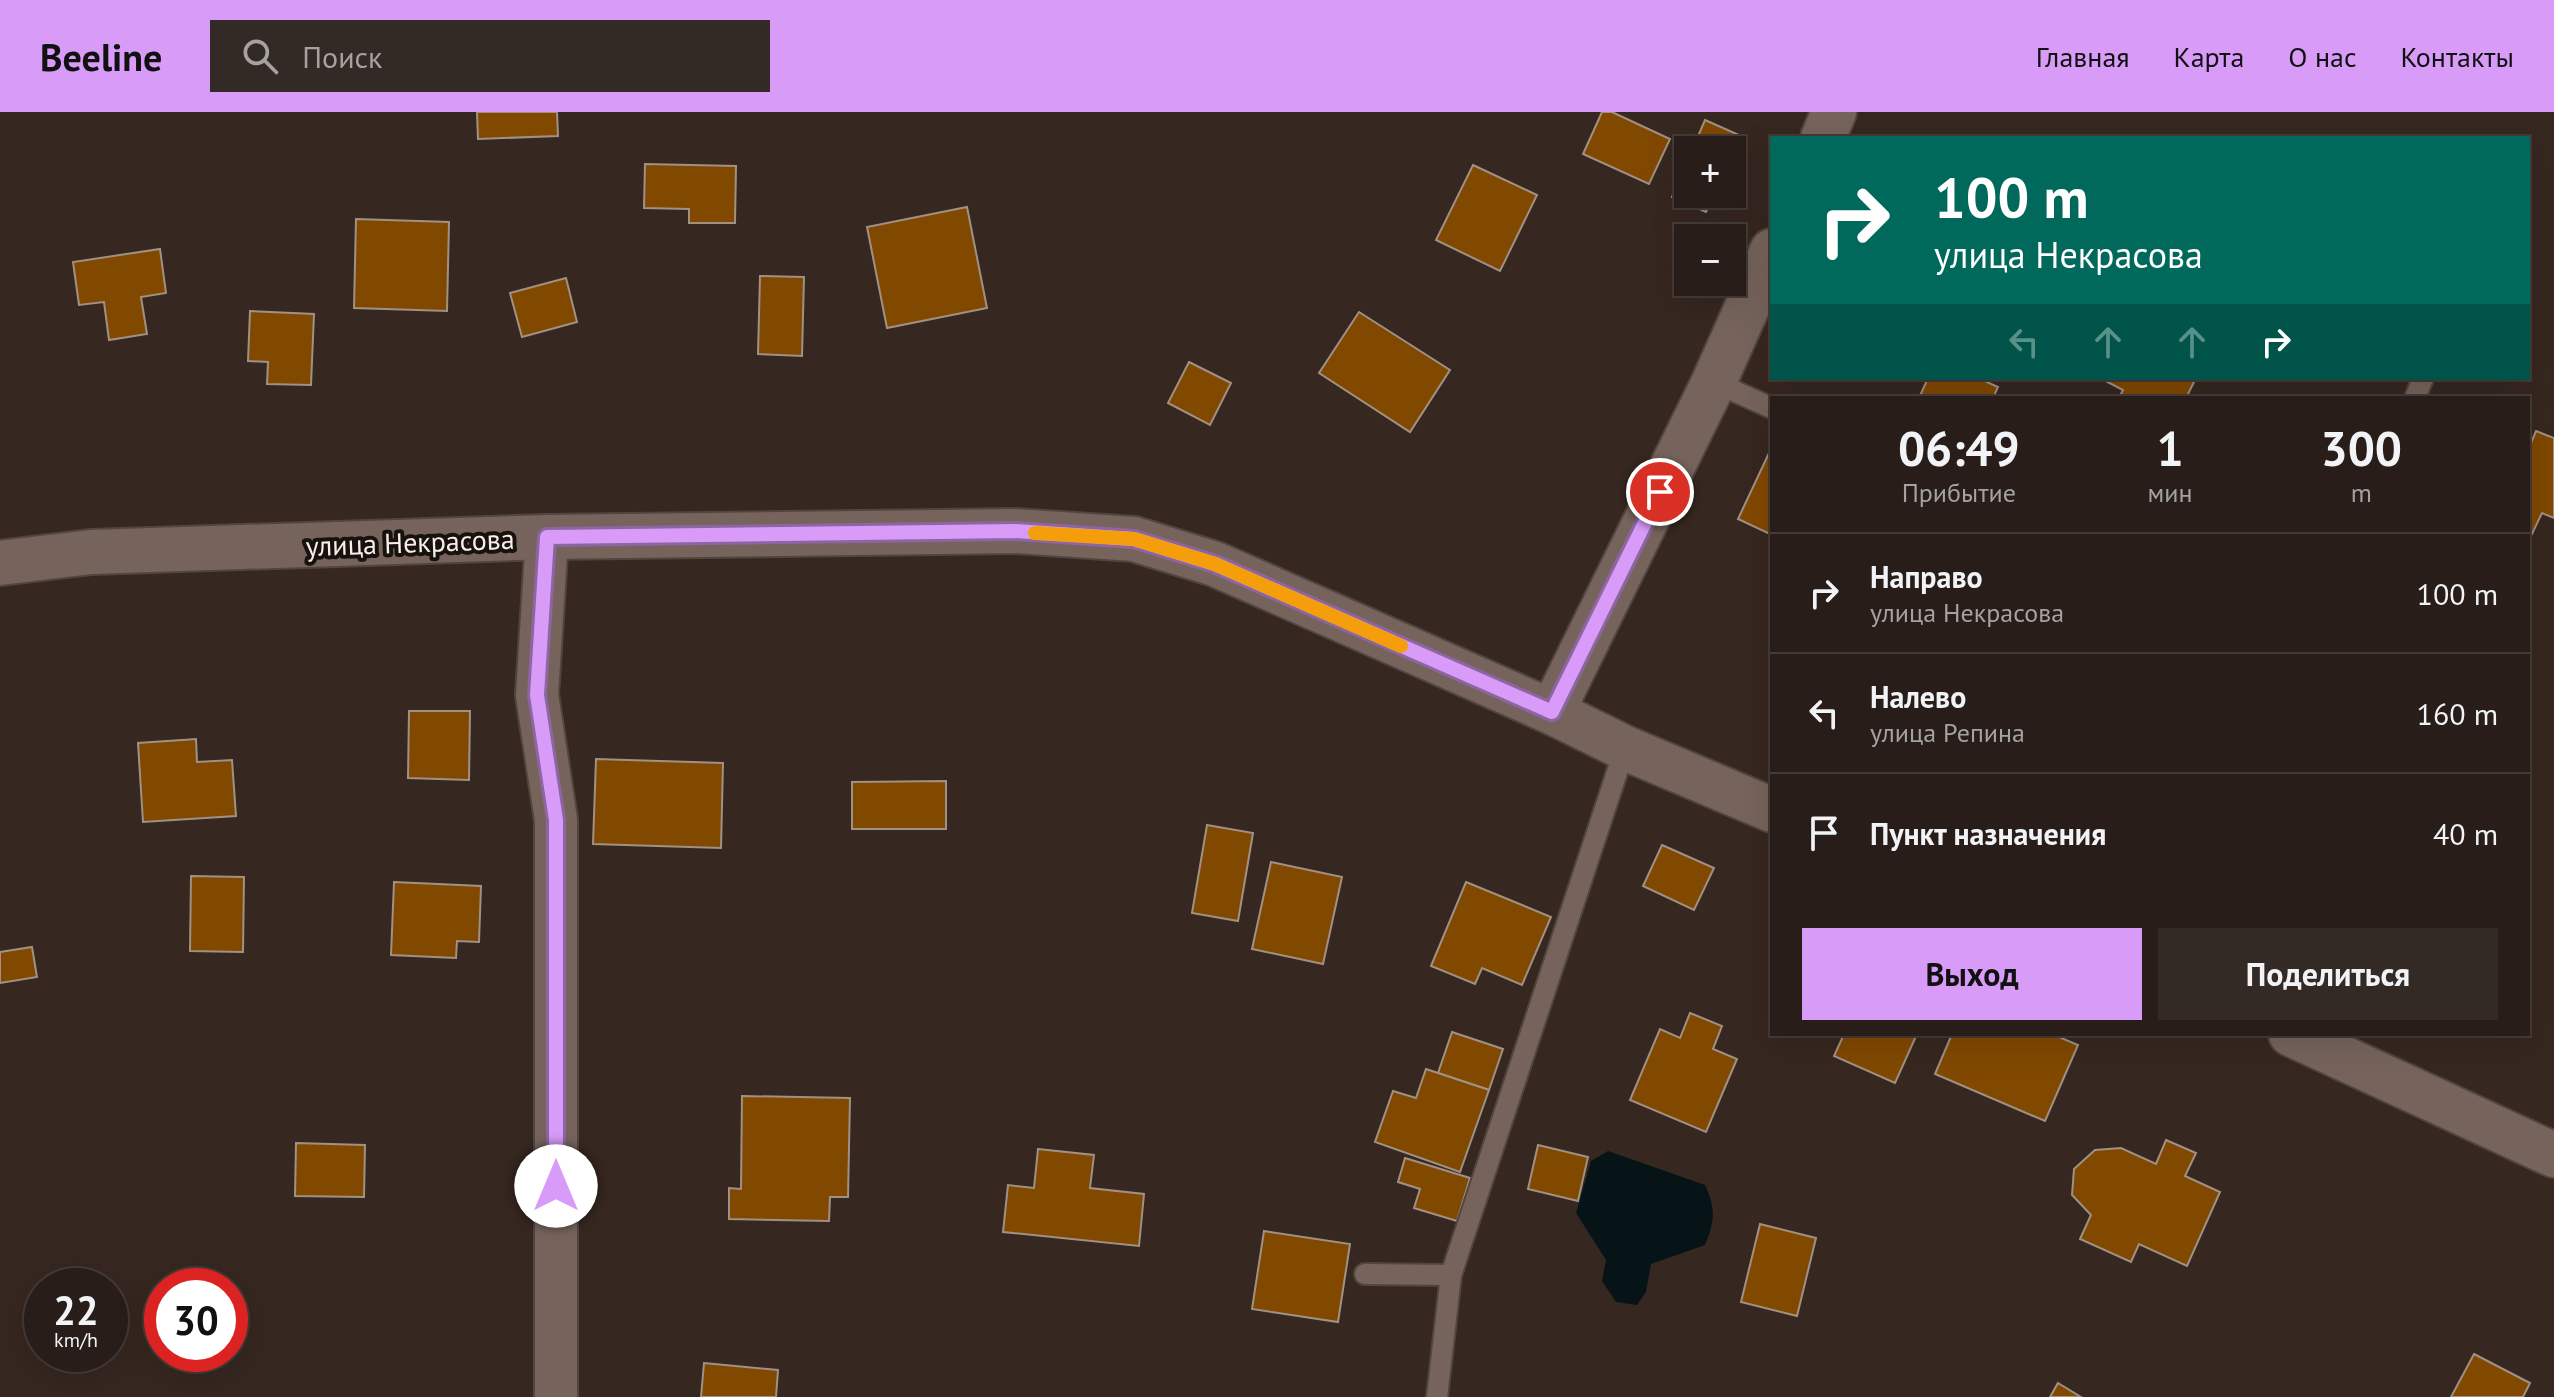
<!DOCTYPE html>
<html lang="ru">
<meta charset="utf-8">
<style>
body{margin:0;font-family:"PT Sans",sans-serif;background:#342a25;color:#f1f3f6;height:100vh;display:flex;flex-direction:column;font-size:30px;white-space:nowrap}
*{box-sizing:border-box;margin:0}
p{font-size:26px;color:#a5a2a2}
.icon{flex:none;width:44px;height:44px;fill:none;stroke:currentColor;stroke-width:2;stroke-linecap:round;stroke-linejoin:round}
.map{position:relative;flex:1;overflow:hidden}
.panel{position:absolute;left:1770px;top:284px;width:760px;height:640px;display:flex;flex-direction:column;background:#281d18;border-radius:0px;box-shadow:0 8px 32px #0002,0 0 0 2px #443b37}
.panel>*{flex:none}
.top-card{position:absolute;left:1770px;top:24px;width:760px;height:244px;border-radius:0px;box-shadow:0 8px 32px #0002,0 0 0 2px #443b37;background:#00695c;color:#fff;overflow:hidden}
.controls{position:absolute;left:1674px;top:24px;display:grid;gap:16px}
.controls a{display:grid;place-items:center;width:72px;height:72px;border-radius:0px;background:#281d18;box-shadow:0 8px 32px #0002,0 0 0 2px #443b37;font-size:40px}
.speed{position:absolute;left:24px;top:1156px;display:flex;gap:16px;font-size:40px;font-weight:700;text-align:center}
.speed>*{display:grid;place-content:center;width:104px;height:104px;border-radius:50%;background:#281d18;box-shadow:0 8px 32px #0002,0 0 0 2px #443b37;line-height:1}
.speed small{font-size:20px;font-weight:400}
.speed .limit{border:12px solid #d22;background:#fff;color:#111}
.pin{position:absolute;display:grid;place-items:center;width:68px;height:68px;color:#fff;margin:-34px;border:4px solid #fff;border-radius:50%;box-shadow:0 2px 8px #0007}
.me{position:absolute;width:88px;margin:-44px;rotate:0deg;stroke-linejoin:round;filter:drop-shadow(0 0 6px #0008)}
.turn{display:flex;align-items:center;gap:28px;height:168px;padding:0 32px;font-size:36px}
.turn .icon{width:104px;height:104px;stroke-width:2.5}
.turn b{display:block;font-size:56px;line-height:68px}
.lanes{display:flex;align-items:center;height:76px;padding:0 32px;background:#0003;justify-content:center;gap:40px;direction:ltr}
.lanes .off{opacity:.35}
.eta{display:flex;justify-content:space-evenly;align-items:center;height:136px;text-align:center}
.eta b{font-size:48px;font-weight:600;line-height:56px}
.action{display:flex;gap:16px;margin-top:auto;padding:16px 32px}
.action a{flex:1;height:92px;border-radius:0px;background:#d89bf8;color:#111;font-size:32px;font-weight:600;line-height:92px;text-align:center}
.action a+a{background:#342a25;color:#f1f3f6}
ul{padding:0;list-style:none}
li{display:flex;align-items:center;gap:24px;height:120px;padding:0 32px;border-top:2px solid #443b37}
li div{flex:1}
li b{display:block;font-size:30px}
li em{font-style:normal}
header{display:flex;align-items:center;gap:48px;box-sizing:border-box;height:112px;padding:0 40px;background:#d89bf8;color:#111}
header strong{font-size:38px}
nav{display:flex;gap:44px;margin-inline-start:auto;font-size:28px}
.search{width:560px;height:72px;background:#342a25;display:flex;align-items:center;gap:20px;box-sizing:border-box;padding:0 28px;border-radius:0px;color:#a5a2a2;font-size:30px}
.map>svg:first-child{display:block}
</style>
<header>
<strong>Beeline</strong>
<div class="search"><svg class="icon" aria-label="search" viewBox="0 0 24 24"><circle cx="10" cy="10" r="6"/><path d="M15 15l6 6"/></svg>Поиск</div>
<nav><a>Главная</a><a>Карта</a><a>О нас</a><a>Контакты</a></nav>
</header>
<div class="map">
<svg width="2554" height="1285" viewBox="0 0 2554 1285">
<rect width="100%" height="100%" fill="#362720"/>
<!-- water -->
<path fill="#061418" d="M1608 1039 1705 1073C1716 1097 1715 1109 1705 1133L1651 1152 1646 1180 1637 1193 1616 1190 1602 1169 1606 1148 1576 1101 1591 1049Z"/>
<!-- building -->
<g fill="#814800" stroke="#a09184" stroke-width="2">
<path d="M477 0H557L558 24 478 27Z"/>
<path d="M1602 0H1612L1670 27 1649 72 1583 42Z"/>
<path d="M1705 8 1739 23 1732 39 1692 38Z"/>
<path d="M1688 47V82H1714L1706 100 1672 85Z"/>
<path d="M645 52 736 54 735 111H689V97L644 96Z"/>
<path d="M1473 53 1537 83 1500 159 1436 128Z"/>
<path d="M967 95 987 196 887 216 867 115Z"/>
<path d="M356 107 449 110 447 199 354 196Z"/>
<path d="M160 137 166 181 141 185 147 222 109 228 104 190 79 193 73 150Z"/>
<path d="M760 164 804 165 802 244 758 242Z"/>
<path d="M566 166 577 210 522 225 510 181Z"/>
<path d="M250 199 314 202 311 273 267 272 268 250 248 249Z"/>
<path d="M1359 200 1450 258 1410 320 1319 261Z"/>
<path d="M1189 250 1231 271 1210 313 1168 291Z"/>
<path d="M1928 266H1978L1998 275 1993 286H1919Z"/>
<path d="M2100 266H2196L2186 286H2119L2123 278Z"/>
<path d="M2536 319 2554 326V406L2542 401 2532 422 2528 420V338Z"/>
<path d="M1769 341 1772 342V423L1738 407Z"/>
<path d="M409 599H470L469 668 408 666Z"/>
<path d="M196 627 197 650 232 648 236 704 143 710 138 631Z"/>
<path d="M596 647 723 651 721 736 593 732Z"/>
<path d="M946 669V717H852V670Z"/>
<path d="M1207 713 1253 721 1238 809 1192 801Z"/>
<path d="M1662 733 1714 756 1694 798 1643 774Z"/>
<path d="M1271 750 1342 765 1323 852 1252 837Z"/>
<path d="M191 764 244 765 243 840 190 839Z"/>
<path d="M394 770 481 774 479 830 457 829 456 846 391 843Z"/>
<path d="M1466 770 1551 805 1522 873 1482 856 1475 872 1431 854Z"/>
<path d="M32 835 37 865 0 871V840Z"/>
<path d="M1690 901 1722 914 1713 937 1737 947 1706 1020 1630 988 1660 917 1680 926Z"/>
<path d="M1452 920 1503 937 1489 978 1438 961Z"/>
<path d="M1844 922H1917L1895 971 1834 944Z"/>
<path d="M1952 922H2052L2078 933 2045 1009 1935 962Z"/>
<path d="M1426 957 1489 978 1460 1060 1375 1030 1393 979 1416 986Z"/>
<path d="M742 984 850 986 848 1085H830L829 1109 729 1107V1076L741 1077Z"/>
<path d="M2166 1028 2196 1041 2185 1064 2220 1080 2187 1154 2139 1132 2131 1150 2080 1127 2091 1103 2072 1083 2074 1057 2095 1038 2121 1036 2156 1052Z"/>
<path d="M296 1031 365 1033 364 1085 295 1084Z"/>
<path d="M1538 1033 1588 1045 1578 1089 1528 1077Z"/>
<path d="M1038 1037 1094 1043 1090 1076 1144 1082 1139 1134 1003 1120 1008 1073 1034 1076Z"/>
<path d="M1405 1046 1470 1066 1457 1109 1414 1096 1420 1077 1398 1070Z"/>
<path d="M1760 1112 1816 1126 1797 1204 1741 1190Z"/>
<path d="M1264 1119 1350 1132 1338 1210 1252 1197Z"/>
<path d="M2474 1242 2530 1271 2523 1285H2451Z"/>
<path d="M704 1251 778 1258 776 1285H701Z"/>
<path d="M2058 1271 2081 1285H2050Z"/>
</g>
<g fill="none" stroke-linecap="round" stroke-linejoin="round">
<defs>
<g id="lane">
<path d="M1714 270 1772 296"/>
<path d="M2415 286 2423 266"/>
<path d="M1365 1162 1451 1163 1625 636"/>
<path d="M1437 1285 1451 1163"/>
</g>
<path id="street" d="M547 425 537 583 556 708V1285"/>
<g id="secondary">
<path d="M1823 26 1834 0"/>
<path d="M0 451 91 440 547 425 1015 419 1134 427 1215 452 1552 600 1625 636 1772 698"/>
<path d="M1552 600 1714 270 1772 139"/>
<path d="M2291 922 2554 1043"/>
</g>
</defs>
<!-- lane casing -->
<use href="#lane" stroke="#52453f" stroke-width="24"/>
<!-- street casing -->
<use href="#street" stroke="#52453f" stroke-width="46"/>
<!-- secondary casing -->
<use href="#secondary" stroke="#52453f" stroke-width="48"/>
<!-- lane -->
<use href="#lane" stroke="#76645c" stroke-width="20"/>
<!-- street -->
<use href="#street" stroke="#76645c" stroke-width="42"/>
<!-- secondary -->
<use href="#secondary" stroke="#76645c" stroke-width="44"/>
</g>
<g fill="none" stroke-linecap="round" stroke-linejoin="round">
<defs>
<path id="route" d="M556 1074V708L537 583 547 425 1015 419 1134 427 1215 452 1552 600 1660 380"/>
</defs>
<!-- route casing -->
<use href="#route" stroke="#8c65a1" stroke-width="20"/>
<!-- route -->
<use href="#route" stroke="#d89bf8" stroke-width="14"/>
<!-- slow -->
<path stroke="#f59e0b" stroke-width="14" d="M1035 421 1134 427 1215 452 1401 534"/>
</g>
<g text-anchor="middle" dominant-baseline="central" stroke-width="8" stroke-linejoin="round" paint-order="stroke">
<!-- street labels -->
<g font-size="28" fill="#f9eee9" stroke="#18120e">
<text transform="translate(410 430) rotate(-2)">улица Некрасова</text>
</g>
</g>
</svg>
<div class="controls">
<a>+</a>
<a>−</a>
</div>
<div class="speed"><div>22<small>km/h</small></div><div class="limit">30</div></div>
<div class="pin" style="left:1660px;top:380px;background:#d93025"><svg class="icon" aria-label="arrive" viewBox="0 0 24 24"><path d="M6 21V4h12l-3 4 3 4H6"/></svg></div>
<svg class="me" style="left:556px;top:1074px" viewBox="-20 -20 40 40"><circle r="19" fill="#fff"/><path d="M0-13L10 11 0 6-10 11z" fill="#d89bf8"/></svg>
<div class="top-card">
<div class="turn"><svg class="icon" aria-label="right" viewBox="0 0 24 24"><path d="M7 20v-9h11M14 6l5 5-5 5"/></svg><div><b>100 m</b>улица Некрасова</div></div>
<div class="lanes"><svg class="icon off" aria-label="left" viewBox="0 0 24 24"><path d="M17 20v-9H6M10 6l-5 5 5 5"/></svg><svg class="icon off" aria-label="ahead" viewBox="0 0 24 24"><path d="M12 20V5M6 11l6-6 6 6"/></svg><svg class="icon off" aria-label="ahead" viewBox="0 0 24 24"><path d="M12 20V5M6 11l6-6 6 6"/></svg><svg class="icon" aria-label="right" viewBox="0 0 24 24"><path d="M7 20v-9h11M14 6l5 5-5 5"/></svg></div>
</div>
<section class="panel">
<div class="eta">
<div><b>06:49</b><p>Прибытие</p></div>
<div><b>1</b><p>мин</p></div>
<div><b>300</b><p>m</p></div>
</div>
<ul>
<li><svg class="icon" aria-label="right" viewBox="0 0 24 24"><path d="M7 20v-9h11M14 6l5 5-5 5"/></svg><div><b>Направо</b><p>улица Некрасова</p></div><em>100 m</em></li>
<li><svg class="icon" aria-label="left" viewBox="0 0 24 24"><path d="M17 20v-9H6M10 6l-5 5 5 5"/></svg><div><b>Налево</b><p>улица Репина</p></div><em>160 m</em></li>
<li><svg class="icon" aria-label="arrive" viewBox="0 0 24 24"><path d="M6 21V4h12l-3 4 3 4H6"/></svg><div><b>Пункт назначения</b></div><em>40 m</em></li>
</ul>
<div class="action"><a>Выход</a><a>Поделиться</a></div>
</section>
</div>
